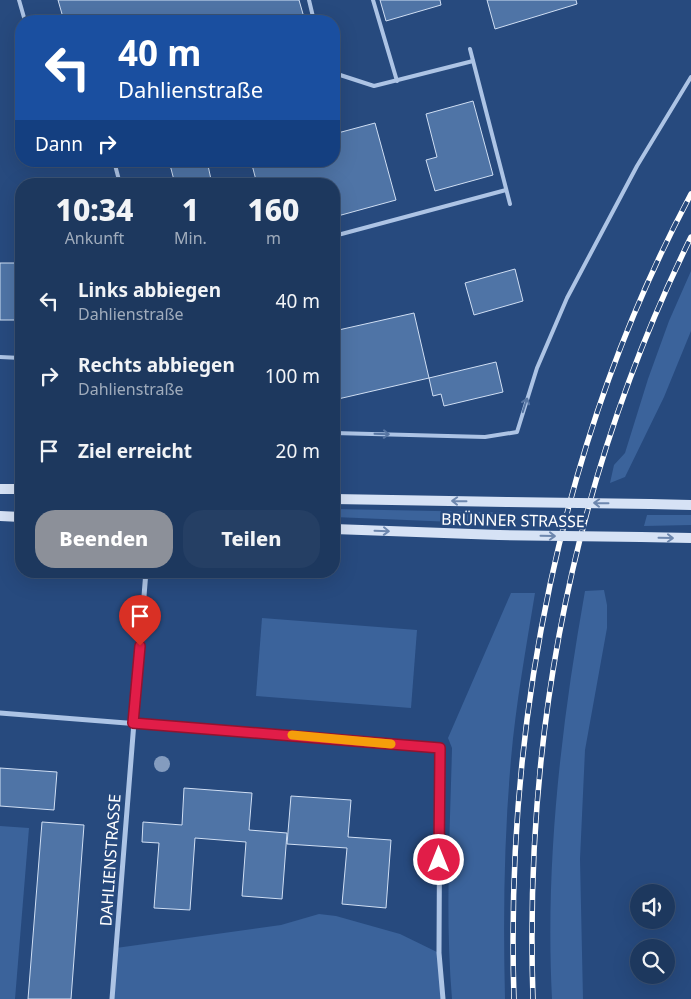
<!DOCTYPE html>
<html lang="de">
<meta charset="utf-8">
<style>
body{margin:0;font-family:"Noto Sans",sans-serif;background:#253f64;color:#f1f3f6;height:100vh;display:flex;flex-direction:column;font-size:19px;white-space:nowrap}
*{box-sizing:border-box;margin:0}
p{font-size:16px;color:#a0acbc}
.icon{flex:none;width:28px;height:28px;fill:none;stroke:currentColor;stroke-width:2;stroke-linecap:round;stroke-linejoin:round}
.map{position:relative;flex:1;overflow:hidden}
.drawer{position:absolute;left:15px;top:178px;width:325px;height:400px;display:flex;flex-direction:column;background:#1d385e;border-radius:20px;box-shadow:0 5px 20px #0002,0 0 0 1px #3b5273}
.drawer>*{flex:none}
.top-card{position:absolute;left:15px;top:15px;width:325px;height:152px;border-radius:20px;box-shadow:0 5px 20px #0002,0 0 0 1px #3b5273;background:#1a4fa0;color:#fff;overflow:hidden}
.tools{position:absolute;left:630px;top:884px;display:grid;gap:10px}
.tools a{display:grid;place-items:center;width:45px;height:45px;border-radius:50%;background:#1d385e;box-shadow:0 5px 20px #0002,0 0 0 1px #3b5273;font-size:25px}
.pin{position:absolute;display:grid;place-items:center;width:42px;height:42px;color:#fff;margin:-51px -21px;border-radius:50% 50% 50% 0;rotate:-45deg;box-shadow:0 0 5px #0007}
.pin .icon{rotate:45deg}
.me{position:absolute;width:55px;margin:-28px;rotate:0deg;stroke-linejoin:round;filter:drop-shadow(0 0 4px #0008)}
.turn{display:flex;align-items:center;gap:18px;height:105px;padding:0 20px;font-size:22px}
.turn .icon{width:65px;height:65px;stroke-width:2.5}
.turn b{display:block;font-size:35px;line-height:42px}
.then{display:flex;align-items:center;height:48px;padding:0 20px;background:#0003;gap:10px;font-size:19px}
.eta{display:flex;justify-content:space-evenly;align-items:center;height:85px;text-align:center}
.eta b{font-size:30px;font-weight:800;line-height:35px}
.primary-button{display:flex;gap:10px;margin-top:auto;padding:10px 20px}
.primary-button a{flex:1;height:58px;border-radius:20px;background:#8c9099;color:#fff;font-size:20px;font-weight:800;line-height:58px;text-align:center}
.primary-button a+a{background:#253f64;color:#f1f3f6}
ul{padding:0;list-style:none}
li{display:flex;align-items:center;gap:15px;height:75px;padding:0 20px}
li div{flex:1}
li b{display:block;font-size:19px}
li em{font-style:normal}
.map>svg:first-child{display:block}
</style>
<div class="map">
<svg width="691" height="999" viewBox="0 0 691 999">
<rect width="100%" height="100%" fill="#274a7e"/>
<!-- green -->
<g fill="#3b639b">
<path d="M691 271V331L664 397 625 477 610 483 614 465 625 453 648 379 669 321Z"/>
<path d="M334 509 487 512 505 513 502 524 334 517Z"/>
<path d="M647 515H691V525L644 526Z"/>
<path d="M604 590 607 605V628L585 750 580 859 583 999H552C545 862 561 726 585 591Z"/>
<path d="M511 593H535C526 648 516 703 511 759 504 838 503 919 505 999H452C445 916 450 831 452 748L448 738Z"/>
<path d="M262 618 417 630 411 708 256 696Z"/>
<path d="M0 826 29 828 15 999H0Z"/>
<path d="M319 914 336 916 400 934 439 953 443 999H112L116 948 281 925Z"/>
</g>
<!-- building -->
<g fill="#4f74a6" stroke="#d0dff4">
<path d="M58 0H299L305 21H64Z"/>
<path d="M380 0H440L441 5 386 21Z"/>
<path d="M487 0H576L577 4 495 29Z"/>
<path d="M473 101 493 175 435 191 426 160 437 157 426 114Z"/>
<path d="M375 123 396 200 334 217V184H257L251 161H334V134Z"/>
<path d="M169 161H207L212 184H175Z"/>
<path d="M0 263H21V303H17L16 320H0Z"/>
<path d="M515 269 523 301 474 315 465 283Z"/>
<path d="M414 313 429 378 338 399 334 379V331Z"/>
<path d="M496 362 503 392 444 406 441 394 433 396 429 378Z"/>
<path d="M0 768 57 772 54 810 0 806Z"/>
<path d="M184 788 252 793 249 830 287 833 282 899 242 896 246 842 195 838 190 910 154 908 159 843 142 842 143 822 182 825Z"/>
<path d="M291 796 351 800 348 837 391 840 386 908 342 904 347 848 287 844Z"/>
<path d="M42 822 84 825 71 999H28Z"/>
</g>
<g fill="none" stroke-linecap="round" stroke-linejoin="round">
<!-- lane -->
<g stroke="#adc4e5" stroke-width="4">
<path d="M19 0 25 21"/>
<path d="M309 0 314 21"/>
<path d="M373 0 397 81"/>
<path d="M470 49 510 204"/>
<path d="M334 73 374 86 473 61"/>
<path d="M114 161 120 184"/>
<path d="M334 236 506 190"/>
<path d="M0 357 21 358"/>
<path d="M334 433 485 437 517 432 537 368 567 298 637 166 691 77"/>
</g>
<!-- street -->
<g stroke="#adc4e5" stroke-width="5">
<path d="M0 713 440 748 439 953 443 999"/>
<path d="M112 999 146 571"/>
</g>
<!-- secondary -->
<g stroke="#d6e2f5" stroke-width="10">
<path d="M0 489H21"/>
<path d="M334 499 507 502"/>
<path d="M650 504 691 505"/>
<path d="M0 516 21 517"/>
<path d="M334 529 499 535"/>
<path d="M641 537 691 538"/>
</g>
<defs>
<g id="rail">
<path d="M514 999C505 722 560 440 691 194"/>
<path d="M533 999C524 732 573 477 691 237"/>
</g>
</defs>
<!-- rail casing -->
<use href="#rail" stroke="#fff" stroke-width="5.5"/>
<!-- rail -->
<use href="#rail" stroke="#274a7e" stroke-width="4" stroke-dasharray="11" stroke-linecap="butt"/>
<!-- secondary-bridge -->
<g stroke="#d6e2f5" stroke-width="10">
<path d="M507 502 650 504"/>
<path d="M499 535 641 537"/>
</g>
</g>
<!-- trees -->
<circle fill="#849cbf" cx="162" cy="764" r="8"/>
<!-- one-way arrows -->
<defs><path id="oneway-shaft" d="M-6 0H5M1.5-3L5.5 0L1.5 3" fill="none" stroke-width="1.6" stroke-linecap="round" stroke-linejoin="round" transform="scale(1.25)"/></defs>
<g stroke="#5675a2">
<use href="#oneway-shaft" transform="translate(525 405) rotate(-72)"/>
<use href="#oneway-shaft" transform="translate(382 434) rotate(2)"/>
</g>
<g stroke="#6d87ae">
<use href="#oneway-shaft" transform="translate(459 501) rotate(-179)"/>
<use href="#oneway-shaft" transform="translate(601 503) rotate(-179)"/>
<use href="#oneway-shaft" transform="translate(382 531) rotate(2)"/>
<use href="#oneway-shaft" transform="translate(548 536) rotate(1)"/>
<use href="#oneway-shaft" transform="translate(666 538) rotate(1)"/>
</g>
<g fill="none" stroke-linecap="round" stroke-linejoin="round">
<defs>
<path id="route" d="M140 646 133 723 440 748 439 860"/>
</defs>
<!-- route casing -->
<use href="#route" stroke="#92132f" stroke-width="12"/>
<!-- route -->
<use href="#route" stroke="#e11d48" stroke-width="9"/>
<!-- slow -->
<path stroke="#f59e0b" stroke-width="9" d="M292 735 391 744"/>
</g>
<g text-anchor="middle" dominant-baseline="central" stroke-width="5" stroke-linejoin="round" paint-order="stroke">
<!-- street labels -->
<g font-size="16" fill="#fff" stroke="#274a7e">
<text transform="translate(513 520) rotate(1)">BRÜNNER STRASSE</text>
<text transform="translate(110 860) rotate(-86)">DAHLIENSTRASSE</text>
</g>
</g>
</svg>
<div class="tools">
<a><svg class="icon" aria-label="sound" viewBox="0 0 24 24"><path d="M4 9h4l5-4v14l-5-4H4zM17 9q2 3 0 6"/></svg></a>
<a><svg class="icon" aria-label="search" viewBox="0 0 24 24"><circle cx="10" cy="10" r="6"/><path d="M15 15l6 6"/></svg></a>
</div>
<div class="pin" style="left:140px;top:646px;background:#d93025"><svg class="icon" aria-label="arrive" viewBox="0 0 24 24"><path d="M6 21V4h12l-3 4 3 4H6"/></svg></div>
<svg class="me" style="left:439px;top:860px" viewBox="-20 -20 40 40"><circle r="17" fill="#e11d48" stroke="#fff" stroke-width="3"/><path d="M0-11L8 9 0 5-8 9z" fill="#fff"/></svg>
<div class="top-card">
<div class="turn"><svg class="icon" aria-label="left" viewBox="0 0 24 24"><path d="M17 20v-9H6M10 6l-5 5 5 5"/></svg><div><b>40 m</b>Dahlienstraße</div></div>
<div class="then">Dann<svg class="icon" aria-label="right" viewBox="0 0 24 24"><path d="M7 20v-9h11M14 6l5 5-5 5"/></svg></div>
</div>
<section class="drawer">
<div class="eta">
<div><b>10:34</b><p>Ankunft</p></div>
<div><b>1</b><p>Min.</p></div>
<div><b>160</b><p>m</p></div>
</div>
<ul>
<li><svg class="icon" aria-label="left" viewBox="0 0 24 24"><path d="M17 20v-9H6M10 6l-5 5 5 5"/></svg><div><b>Links abbiegen</b><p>Dahlienstraße</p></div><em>40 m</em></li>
<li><svg class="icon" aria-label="right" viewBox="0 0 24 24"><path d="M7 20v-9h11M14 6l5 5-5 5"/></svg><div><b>Rechts abbiegen</b><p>Dahlienstraße</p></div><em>100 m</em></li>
<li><svg class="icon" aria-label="arrive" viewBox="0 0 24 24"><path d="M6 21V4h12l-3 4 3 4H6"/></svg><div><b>Ziel erreicht</b></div><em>20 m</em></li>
</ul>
<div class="primary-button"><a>Beenden</a><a>Teilen</a></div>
</section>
</div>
